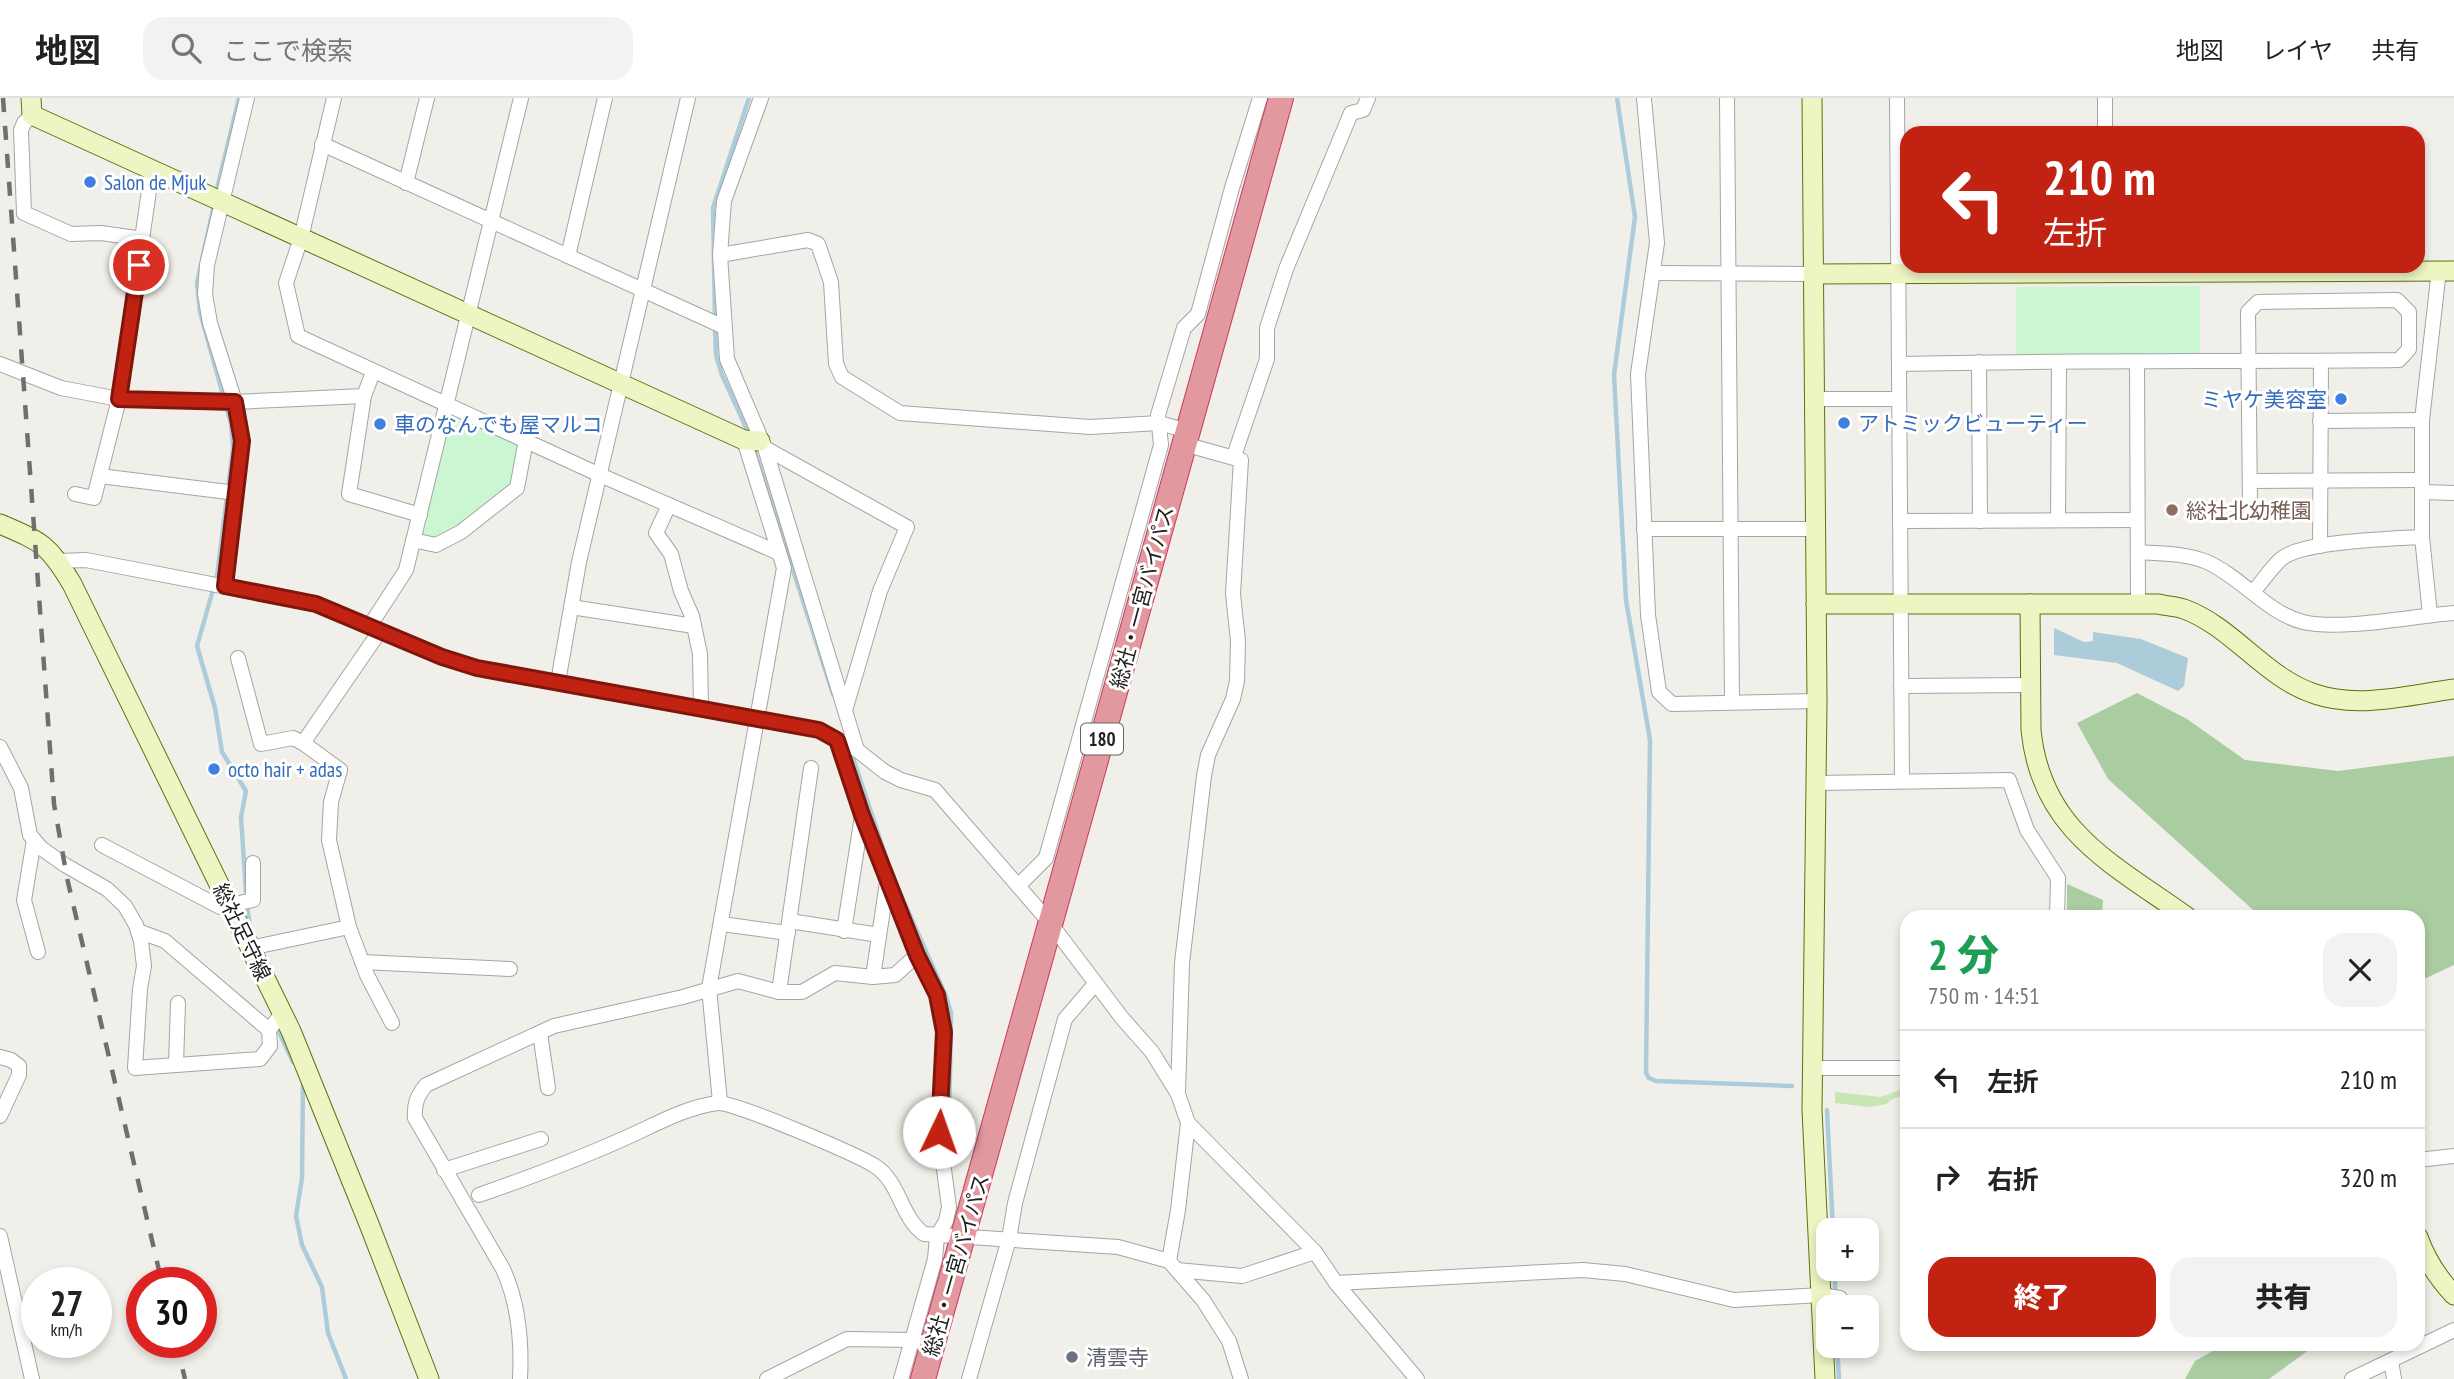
<!DOCTYPE html>
<html lang="ja">
<meta charset="utf-8">
<style>
body{margin:0;font-family:"PT Sans Narrow","Noto Sans JP",sans-serif;background:#f2f2f2;color:#222;height:100vh;display:flex;flex-direction:column;font-size:26px;white-space:nowrap}
*{box-sizing:border-box;margin:0}
p{font-size:23px;color:#767676}
.icon{flex:none;width:38px;height:38px;fill:none;stroke:currentColor;stroke-width:2;stroke-linecap:round;stroke-linejoin:round}
.map{position:relative;flex:1;overflow:hidden}
.details{position:absolute;left:1900px;top:812px;width:525px;height:441px;display:flex;flex-direction:column;background:#fff;border-radius:21px;box-shadow:0 4px 10px #0003}
.details>*{flex:none}
.hud{position:absolute;left:1900px;top:28px;width:525px;height:147px;border-radius:21px;box-shadow:0 4px 10px #0003;background:#c22211;color:#fff;overflow:hidden}
.controls{position:absolute;left:1816px;top:1120px;display:grid;gap:14px}
.controls a{display:grid;place-items:center;width:63px;height:63px;border-radius:14px;background:#fff;box-shadow:0 4px 10px #0003;font-size:35px}
.speed{position:absolute;left:21px;top:1169px;display:flex;gap:14px;font-size:35px;font-weight:700;text-align:center}
.speed>*{display:grid;place-content:center;width:91px;height:91px;border-radius:50%;background:#fff;box-shadow:0 4px 10px #0003;line-height:1}
.speed small{font-size:18px;font-weight:400}
.speed .limit{border:10px solid #d22;background:#fff;color:#111}
.pin{position:absolute;display:grid;place-items:center;width:60px;height:60px;color:#fff;margin:-30px;border:4px solid #fff;border-radius:50%;box-shadow:0 2px 7px #0007}
.me{position:absolute;width:77px;margin:-38px;rotate:3deg;stroke-linejoin:round;filter:drop-shadow(0 0 5px #0008)}
.turn{display:flex;align-items:center;gap:24px;height:147px;padding:0 28px;font-size:32px}
.turn .icon{width:91px;height:91px;stroke-width:2.5}
.turn b{display:block;font-size:49px;line-height:60px}
.round{display:grid;place-items:center;flex:none;width:74px;height:74px;border-radius:21px;background:#f2f2f2}
.head{display:flex;align-items:center;justify-content:space-between;height:119px;padding:0 28px}
h1{font-size:42px;font-weight:800;line-height:52px;color:#1e9e55}
.action{display:flex;gap:14px;margin-top:auto;padding:14px 28px}
.action a{flex:1;height:80px;border-radius:21px;background:#c22211;color:#fff;font-size:28px;font-weight:800;line-height:80px;text-align:center}
.action a+a{background:#f2f2f2;color:#222}
ul{padding:0;list-style:none}
li{display:flex;align-items:center;gap:21px;height:98px;padding:0 28px;border-top:2px solid #e0e0e0}
li div{flex:1}
li b{display:block;font-size:26px}
li em{font-style:normal}
header{display:flex;align-items:center;gap:42px;box-sizing:border-box;height:98px;padding:0 35px;background:#fff;border-bottom:2px solid #e0e0e0}
header strong{font-size:33px}
nav{display:flex;gap:38px;margin-inline-start:auto;font-size:24px}
.search{width:490px;height:63px;background:#f2f2f2;display:flex;align-items:center;gap:18px;box-sizing:border-box;padding:0 24px;border-radius:21px;color:#767676;font-size:26px}
.map>svg:first-child{display:block}
</style>
<header>
<strong>地図</strong>
<div class="search"><svg class="icon" aria-label="search" viewBox="0 0 24 24"><circle cx="10" cy="10" r="6"/><path d="M15 15l6 6"/></svg>ここで検索</div>
<nav><a>地図</a><a>レイヤ</a><a>共有</a></nav>
</header>
<div class="map">
<svg width="2454" height="1281" viewBox="0 0 2454 1281">
<rect width="100%" height="100%" fill="#f1efe9"/>
<!-- grass -->
<path fill="#c8e6b4" d="M1907 989V996L1890 1002 1887 1006 1870 1009 1835 1005V994L1881 999Z"/>
<!-- forest -->
<g fill="#aacca1">
<path d="M2137 595 2187 621 2245 662 2338 673 2454 658V867L2424 881 2419 880 2418 819H2266L2252 811 2108 681 2077 625Z"/>
<path d="M2067 786 2103 802 2102 819H2067Z"/>
<path d="M2225 1246H2317L2269 1281H2185L2195 1263Z"/>
</g>
<!-- park -->
<g fill="#cbf6d2">
<path d="M2200 188V258H2016V189Z"/>
<path d="M455 319 519 348 511 389 505 396 437 442 423 441 420 435 449 322Z"/>
</g>
<!-- water -->
<path fill="#adccda" d="M2054 530 2084 544 2093 543V534L2141 541 2188 560 2184 588 2178 593 2117 565 2054 557Z"/>
<g fill="none" stroke-linecap="round" stroke-linejoin="round">
<!-- stream -->
<g stroke="#adccda" stroke-width="4.5">
<path d="M1617 0 1635 119 1614 277 1626 502 1650 642 1646 975 1649 980 1656 983 1792 988"/>
<path d="M216 95 239 0"/>
<path d="M214 107 197 185 200 214 231 326 233 350 217 478 197 548 215 610 222 654 246 693 241 719 246 794"/>
<path d="M715 221 713 110 749 0"/>
<path d="M715 229 716 257 722 277 749 336"/>
<path d="M753 348 833 596"/>
<path d="M850 651 887 762"/>
<path d="M895 784 946 898 951 915 949 1035"/>
<path d="M247 807 250 829"/>
<path d="M281 930 279 934 293 964"/>
<path d="M303 984 302 1080 296 1118 302 1147 322 1189 328 1235 346 1281"/>
<path d="M1827 1012 1833 1132"/>
<path d="M1835 1171V1209"/>
<path d="M1837 1248 1839 1281"/>
</g>
<defs>
<g id="street">
<path d="M334 0 301 140 286 185 298 238 600 377 779 455"/>
<path d="M761 0 724 103 720 157 727 261 765 350 857 652"/>
<path d="M1644 0 1657 145 1638 276 1648 517 1659 594 1672 606 1817 603"/>
<path d="M1727 0 1732 604"/>
<path d="M1897 0 1902 682"/>
<path d="M2105 0V35"/>
<path d="M32 17 24 25 21 32 24 115 71 136 101 135 143 141"/>
<path d="M322 46 724 229"/>
<path d="M152 72 119 301 235 304 364 298"/>
<path d="M406 85 427 0"/>
<path d="M720 157 808 142 818 146 831 184 836 266 842 279 900 315 1090 329 1159 325 1188 333"/>
<path d="M568 158 605 0"/>
<path d="M1653 175 1813 176"/>
<path d="M1979 264 1980 423"/>
<path d="M2137 264 2138 505"/>
<path d="M0 266 61 290 119 301 94 400 75 396"/>
<path d="M1899 266C2065 262 2232 264 2399 262L2409 251V214L2397 202 2258 204 2248 214 2250 409"/>
<path d="M373 274 364 298 349 396 420 417"/>
<path d="M1814 301H1899"/>
<path d="M2320 323 2422 322"/>
<path d="M765 350 907 429 880 493 846 609"/>
<path d="M1234 358 1267 261V230L1286 171 1351 15 1363 12 1368 0"/>
<path d="M100 378 236 395"/>
<path d="M2250 383 2422 382"/>
<path d="M2422 394 2454 395"/>
<path d="M669 407 656 435 671 456 681 493 692 518 700 556 701 610"/>
<path d="M2058 422 2059 264"/>
<path d="M1900 423 2137 422"/>
<path d="M1644 431H1815"/>
<path d="M413 442 436 447 461 434 517 390 526 342"/>
<path d="M2320 448 2321 263"/>
<path d="M2138 454C2161 456 2186 455 2207 464 2241 479 2267 515 2303 524 2341 533 2413 518 2454 515"/>
<path d="M58 463 86 462 316 506 441 559 477 570 819 632 857 652 885 674 901 682 935 692 1051 826 1122 920 1152 954 1178 996 1188 1025 1178 1112 1169 1163"/>
<path d="M225 488 242 343 235 304 210 225 205 196 207 167 247 0"/>
<path d="M2253 494C2262 484 2271 470 2281 461 2302 443 2391 441 2422 439"/>
<path d="M571 509 694 528"/>
<path d="M2430 517 2422 439V322L2439 172"/>
<path d="M369 529 406 472 521 0"/>
<path d="M238 560 261 646 293 640 303 645 340 672 331 704 329 742 349 829 367 877 392 925"/>
<path d="M558 584 579 464 688 0"/>
<path d="M1901 588 2030 587"/>
<path d="M837 642 862 717 917 857 937 897 944 934 939 1034 949 1109 946 1123 937 1138 935 1161 901 1281"/>
<path d="M303 645 380 533"/>
<path d="M0 649 21 690 30 737 41 750 65 767 107 791 125 808 136 827 141 843 144 868 140 891 135 970 260 961 270 948 269 932 282 915"/>
<path d="M1817 685 2009 682 2027 732 2058 780 2057 819"/>
<path d="M34 742 24 802 38 854"/>
<path d="M102 747 220 809 253 802V765"/>
<path d="M1018 788 1046 760 1161 347 1158 317 1184 230 1198 216 1232 90 1260 0"/>
<path d="M790 823 879 837"/>
<path d="M722 826 788 835"/>
<path d="M138 833 165 843 269 932"/>
<path d="M844 833 862 718"/>
<path d="M250 850 349 829"/>
<path d="M362 864 510 871"/>
<path d="M873 879 887 784"/>
<path d="M779 894 811 670"/>
<path d="M540 935 548 990"/>
<path d="M0 959 11 962 19 968V977L0 1018"/>
<path d="M176 967 178 905"/>
<path d="M1813 970H1908"/>
<path d="M1178 994 1182 865 1204 678 1208 657 1233 601 1237 583 1238 543 1233 496 1241 362 1184 346"/>
<path d="M720 1004 709 890 784 470 744 342"/>
<path d="M1188 1025 1315 1154 1336 1185 1417 1281"/>
<path d="M2418 1062 2454 1058"/>
<path d="M444 1072 541 1041"/>
<path d="M479 1097C528 1080 576 1062 623 1041 653 1028 685 1009 718 1005 732 1003 858 1057 875 1068 900 1084 901 1120 924 1136L1118 1149 1169 1163 1203 1202 1229 1243 1241 1281"/>
<path d="M0 1138 32 1281"/>
<path d="M1177 1172 1242 1178 1315 1154"/>
<path d="M1336 1185 1583 1172 1625 1176 1734 1202 1821 1197 1840 1200"/>
<path d="M2391 1263 2394 1281"/>
<path d="M520 1281C522 1243 519 1206 503 1171L415 1020C414 1006 417 998 426 987L554 928 683 899 738 883 779 894H802L835 875 873 879 895 877 917 857"/>
<path d="M767 1281 847 1241 911 1242 920 1244"/>
<path d="M969 1281 1009 1141 1015 1105 1065 921 1095 886"/>
<path d="M2352 1281 2454 1232"/>
</g>
<g id="secondary">
<path d="M31 0 32 17 744 342 760 343"/>
<path d="M1812 0 1817 603 1812 1012 1825 1281"/>
<path d="M1813 176 2454 173"/>
<path d="M0 426C42 444 48 446 72 486L291 933 369 1126 429 1281"/>
<path d="M1816 506H2158C2166 508 2176 508 2184 511 2233 529 2265 580 2315 596 2358 611 2410 597 2454 591"/>
<path d="M2030 506 2031 632C2041 733 2113 766 2187 819"/>
<path d="M2418 1139C2426 1162 2437 1179 2454 1197"/>
</g>
<path id="highway" d="M923 1281 1281 0"/>
</defs>
<!-- street casing -->
<use href="#street" stroke="#a5a5a5" stroke-width="16"/>
<!-- secondary casing -->
<use href="#secondary" stroke="#5e720e" stroke-width="21"/>
<!-- highway casing -->
<use href="#highway" stroke="#ce375c" stroke-width="26"/>
<!-- street -->
<use href="#street" stroke="#fff" stroke-width="14"/>
<!-- secondary -->
<use href="#secondary" stroke="#eef5c3" stroke-width="19"/>
<!-- highway -->
<use href="#highway" stroke="#e1989e" stroke-width="24"/>
<!-- rail -->
<g stroke="#6f6f6f" stroke-width="4.5" stroke-dasharray="14 14" stroke-linecap="butt">
<path d="M3 0 54 706 67 780 162 1185"/>
<path d="M176 1244 185 1281"/>
</g>
</g>
<g fill="none" stroke-linecap="round" stroke-linejoin="round">
<defs>
<path id="route" d="M139 167 119 301 235 304 242 343 225 488 316 506 442 559 477 570 819 632 837 642 862 717 917 857 937 897 944 934 939 1034"/>
</defs>
<!-- route casing -->
<use href="#route" stroke="#7e160b" stroke-width="18"/>
<!-- route -->
<use href="#route" stroke="#c22211" stroke-width="12"/>
</g>
<!-- markers -->
<g fill="#3f7fe0" stroke="#fff" stroke-width="2.5">
<circle cx="90" cy="84" r="7"/>
<circle cx="2341" cy="301" r="7"/>
<circle cx="1844" cy="325" r="7"/>
<circle cx="380" cy="326" r="7"/>
<circle cx="214" cy="671" r="7"/>
</g>
<circle fill="#8d6e63" stroke="#fff" stroke-width="2.5" cx="2172" cy="412" r="7"/>
<circle fill="#6b7280" stroke="#fff" stroke-width="2.5" cx="1072" cy="1259" r="7"/>
<g text-anchor="middle" dominant-baseline="central" stroke-width="6" stroke-linejoin="round" paint-order="stroke">
<!-- shield labels -->
<rect fill="#fff" stroke="#646464" stroke-width="2" x="1081" y="625.5" width="42" height="31" rx="5"/>
<g font-size="19" font-weight="bold" fill="#212121">
<text x="1102" y="641">180</text>
</g>
<!-- shop labels -->
<g font-size="21" fill="#366cbe" stroke="#fff" text-anchor="start">
<text x="104" y="84">Salon de Mjuk</text>
<text x="2327" y="301" text-anchor="end">ミヤケ美容室</text>
<text x="1858" y="325">アトミックビューティー</text>
<text x="394" y="326">車のなんでも屋マルコ</text>
<text x="228" y="671">octo hair + adas</text>
</g>
<!-- education labels -->
<g font-size="21" fill="#785e54" stroke="#fff" text-anchor="start">
<text x="2186" y="412">総社北幼稚園</text>
</g>
<!-- street labels -->
<g font-size="21" fill="#212121" stroke="#fff">
<text transform="translate(1142 499) rotate(-75)">総社・一宮バイパス</text>
<text transform="translate(242 834) rotate(64)">総社足守線</text>
<text transform="translate(956 1167) rotate(-74)">総社・一宮バイパス</text>
</g>
<!-- worship labels -->
<g font-size="21" fill="#5b616d" stroke="#fff" text-anchor="start">
<text x="1086" y="1259">清雲寺</text>
</g>
</g>
</svg>
<div class="controls">
<a>+</a>
<a>−</a>
</div>
<div class="speed"><div>27<small>km/h</small></div><div class="limit">30</div></div>
<div class="pin" style="left:139px;top:167px;background:#d93025"><svg class="icon" aria-label="arrive" viewBox="0 0 24 24"><path d="M6 21V4h12l-3 4 3 4H6"/></svg></div>
<svg class="me" style="left:939px;top:1034px" viewBox="-20 -20 40 40"><circle r="19" fill="#fff"/><path d="M0-13L10 11 0 6-10 11z" fill="#c22211"/></svg>
<div class="hud">
<div class="turn"><svg class="icon" aria-label="left" viewBox="0 0 24 24"><path d="M17 20v-9H6M10 6l-5 5 5 5"/></svg><div><b>210 m</b>左折</div></div>
</div>
<section class="details">
<div class="head"><div><h1>2 分</h1><p>750 m · 14:51</p></div><a class="round"><svg class="icon" aria-label="close" viewBox="0 0 24 24"><path d="M6 6l12 12M18 6L6 18"/></svg></a></div>
<ul>
<li><svg class="icon" aria-label="left" viewBox="0 0 24 24"><path d="M17 20v-9H6M10 6l-5 5 5 5"/></svg><div><b>左折</b></div><em>210 m</em></li>
<li><svg class="icon" aria-label="right" viewBox="0 0 24 24"><path d="M7 20v-9h11M14 6l5 5-5 5"/></svg><div><b>右折</b></div><em>320 m</em></li>
</ul>
<div class="action"><a>終了</a><a>共有</a></div>
</section>
</div>
